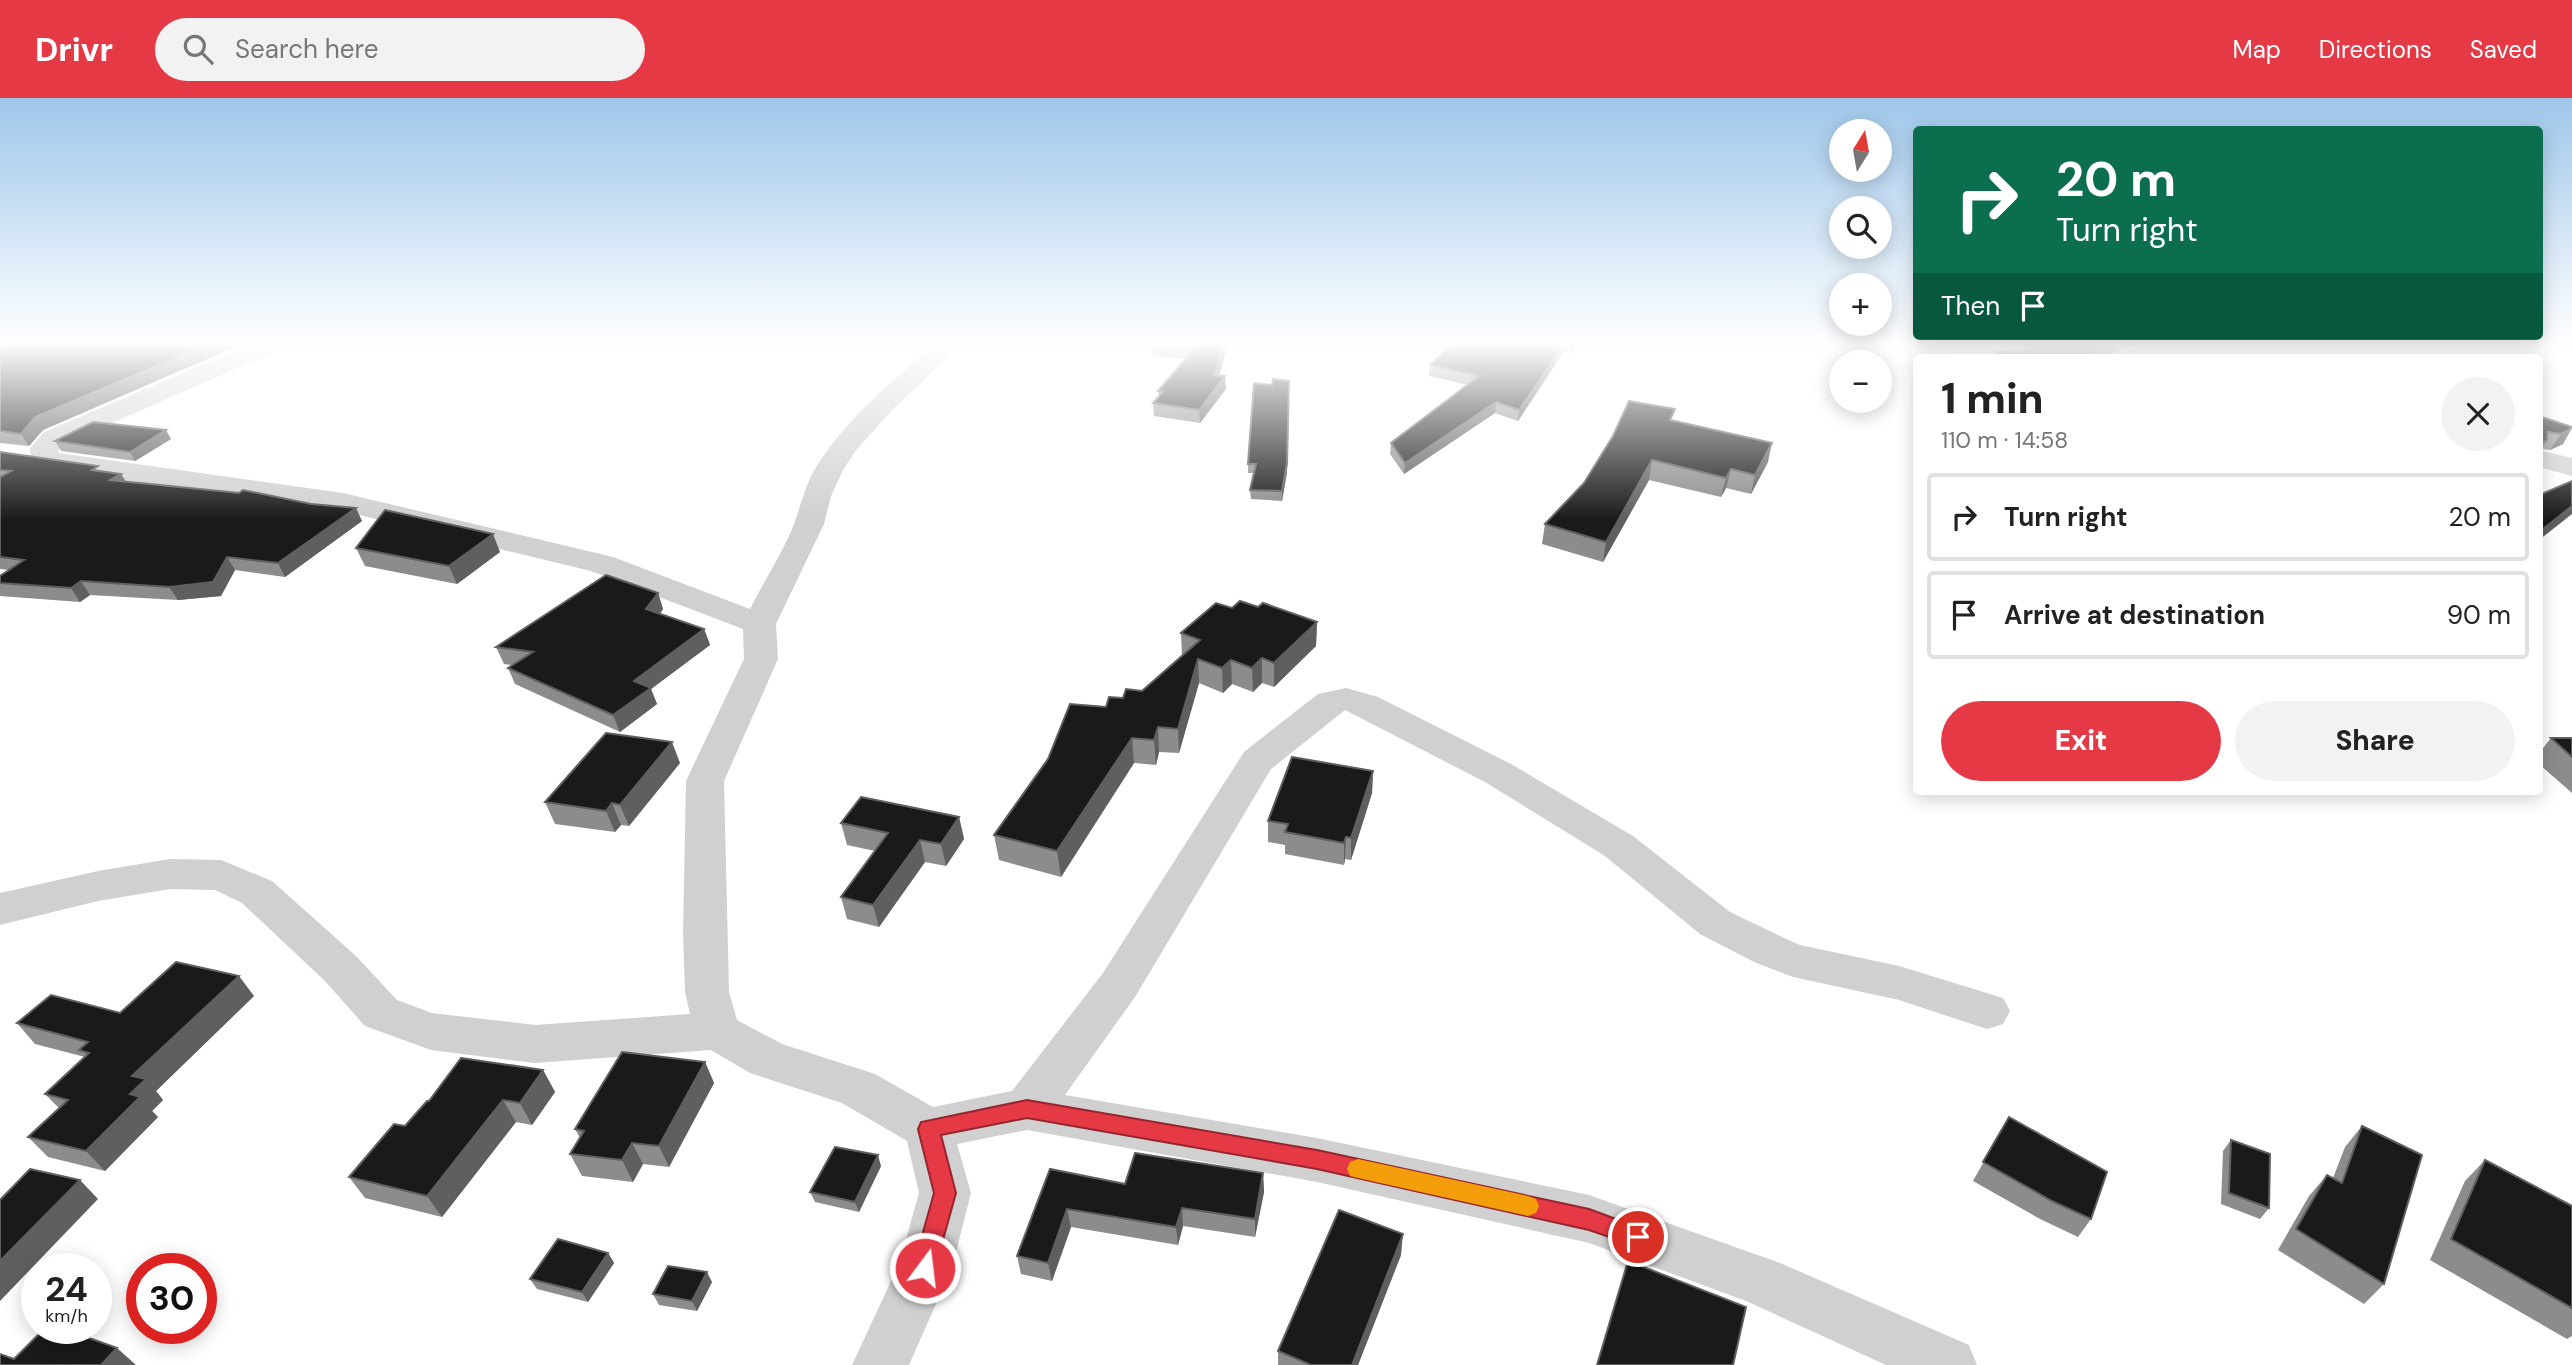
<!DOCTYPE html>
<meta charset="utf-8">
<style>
body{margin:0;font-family:"DM Sans",sans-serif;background:#f2f2f2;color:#222;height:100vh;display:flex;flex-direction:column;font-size:26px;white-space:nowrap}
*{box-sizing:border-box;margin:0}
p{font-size:23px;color:#767676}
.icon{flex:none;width:38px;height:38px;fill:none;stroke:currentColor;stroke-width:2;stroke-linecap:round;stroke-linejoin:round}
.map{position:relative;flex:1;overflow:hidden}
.sheet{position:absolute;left:1913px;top:256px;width:630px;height:441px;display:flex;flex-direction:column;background:#fff;border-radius:7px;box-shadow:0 4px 18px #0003}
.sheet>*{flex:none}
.guide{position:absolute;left:1913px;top:28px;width:630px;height:214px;border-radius:7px;box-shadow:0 4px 18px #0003;background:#0b6e4f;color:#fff;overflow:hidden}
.needle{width:46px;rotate:11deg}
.tools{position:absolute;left:1829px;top:21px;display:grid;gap:14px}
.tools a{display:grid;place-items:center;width:63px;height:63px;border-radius:50%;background:#fff;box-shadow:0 4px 18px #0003;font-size:35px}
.speed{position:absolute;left:21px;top:1155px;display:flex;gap:14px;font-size:35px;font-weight:700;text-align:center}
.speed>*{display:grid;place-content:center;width:91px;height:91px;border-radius:50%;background:#fff;box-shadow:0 4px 18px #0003;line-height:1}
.speed small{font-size:18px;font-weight:400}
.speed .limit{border:10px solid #d22;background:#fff;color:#111}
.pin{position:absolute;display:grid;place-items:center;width:60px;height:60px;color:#fff;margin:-30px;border:4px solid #fff;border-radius:50%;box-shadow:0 2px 7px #0007}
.me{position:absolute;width:77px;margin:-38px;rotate:15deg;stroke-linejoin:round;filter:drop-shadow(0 0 5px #0008)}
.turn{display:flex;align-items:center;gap:24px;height:147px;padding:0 28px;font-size:32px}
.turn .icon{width:91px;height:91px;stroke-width:2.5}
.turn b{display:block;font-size:49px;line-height:60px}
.then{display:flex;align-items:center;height:66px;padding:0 28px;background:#0003;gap:14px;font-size:26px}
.round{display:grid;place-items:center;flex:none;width:74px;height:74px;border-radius:37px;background:#f2f2f2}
.head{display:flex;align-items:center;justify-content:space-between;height:119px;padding:0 28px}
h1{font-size:42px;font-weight:800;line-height:52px}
.action{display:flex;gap:14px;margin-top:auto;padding:14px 28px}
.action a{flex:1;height:80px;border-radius:42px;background:#e63946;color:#fff;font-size:28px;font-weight:800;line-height:80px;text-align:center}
.action a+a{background:#f2f2f2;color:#222}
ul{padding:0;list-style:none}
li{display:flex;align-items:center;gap:21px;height:88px;margin:0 14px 10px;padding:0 14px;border:4px solid #e0e0e0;border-radius:7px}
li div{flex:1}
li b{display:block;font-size:26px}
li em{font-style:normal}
header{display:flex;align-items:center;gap:42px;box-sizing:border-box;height:98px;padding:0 35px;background:#e63946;color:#fff}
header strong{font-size:33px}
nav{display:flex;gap:38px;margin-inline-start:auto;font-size:24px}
.search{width:490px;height:63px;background:#f2f2f2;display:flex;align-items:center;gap:18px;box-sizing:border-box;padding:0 24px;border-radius:38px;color:#767676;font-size:26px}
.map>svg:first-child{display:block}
</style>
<header>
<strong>Drivr</strong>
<div class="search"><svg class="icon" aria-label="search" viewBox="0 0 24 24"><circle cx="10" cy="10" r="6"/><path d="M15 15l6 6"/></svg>Search here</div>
<nav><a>Map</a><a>Directions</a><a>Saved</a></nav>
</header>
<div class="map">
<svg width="2572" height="1267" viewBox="0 0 2572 1267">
<rect width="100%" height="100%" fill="#fff"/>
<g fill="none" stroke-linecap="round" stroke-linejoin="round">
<!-- street -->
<g fill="#d0d0d0" fill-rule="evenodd">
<path d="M254 245H286L283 250 64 346 58 352 59 355 343 395 613 459 750 511C764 483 783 455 794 426 801 407 805 388 815 371 846 320 893 283 937 245H963L895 309 856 352 843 372 831 398 824 426 776 526 778 561 724 683 729 894 737 922 782 946 875 976 933 1009 1012 993 1103 875 1244 654 1318 596 1346 590 1378 599 1511 666 1633 738 1730 814 1784 840 1800 847 1899 868 2003 900 2010 913 2003 926 1987 931 1899 902 1793 879 1754 864 1700 836 1605 758 1485 684 1345 612 1271 671 1135 899 1065 997 1317 1040 1589 1097 1780 1165 1969 1247 1977 1267H1886L1746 1203 1589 1145 1317 1084 1027 1032 957 1046 971 1095 952 1170 909 1267H852L899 1166 919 1095 907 1043 842 1005 750 975 711 952 535 965 431 952 365 928 324 882 242 805 215 792 170 791 98 803 0 827V795L98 773 170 761 221 762 272 783 356 858 397 902 432 915 535 927 690 916 685 894 683 836 686 683 744 561 743 531 591 473 343 413 45 371 35 368 31 362 30 350 44 334Z"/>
<path d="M1925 245H1972L2015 254 2019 259H1969L1928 250Z"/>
<path d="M2539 352 2572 360V378L2539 369Z"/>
</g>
</g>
<!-- wall -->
<g fill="#8c8c8c">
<path d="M0 245H244L43 332 29 348 0 345Z"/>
<path d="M1153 245H1229L1219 277 1226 291 1200 325 1154 318 1153 305 1159 298 1158 293 1186 261 1153 258Z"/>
<path d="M1396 245H1581L1571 255 1564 253 1518 323 1495 315 1404 376 1390 356 1391 345 1468 287 1429 278 1430 267 1445 253Z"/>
<path d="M2002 245H2132L2131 247 2104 259H1995L2017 253 2016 251 2001 248Z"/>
<path d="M1254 285 1287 375 1282 403 1251 401 1250 392 1254 375H1248V366Z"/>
<path d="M2539 318 2572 329 2563 346 2550 352 2542 351Z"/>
<path d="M1672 323 1768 364 1751 396 1726 390 1721 399 1649 382 1603 464 1542 446 1545 426Z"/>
<path d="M171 341 135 363 61 353 55 343Z"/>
<path d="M0 354 121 376 126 384 362 423 285 479 235 472 221 498 178 502 90 497 80 504 0 498V478L9 472 0 471Z"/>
<path d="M356 450 500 454 457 486 365 468Z"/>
<path d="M658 495 663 511 660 516 704 531 710 547 651 591 657 606 620 634 515 586 508 570 512 567 504 566 496 549Z"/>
<path d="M1258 509 1317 524 1316 548 1274 589 1262 585 1253 594 1232 586 1223 595 1199 585 1179 655 1159 654 1156 667 1134 665 1061 779 999 762 994 737 1106 609 1123 600 1142 593 1182 558 1181 535 1232 510Z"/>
<path d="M2551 640H2572V695L2539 666V655Z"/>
<path d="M680 665 629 728 621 727 615 734 555 726 545 704Z"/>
<path d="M1373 673 1372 695 1351 762 1345 761 1344 767 1285 756V747L1268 744V723Z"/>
<path d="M959 719 964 741 946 768 925 764 879 829 847 821 841 799 875 753 847 747 841 725Z"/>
<path d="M254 898 156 993 163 1002 152 1013 158 1019 105 1073 48 1059 28 1039 59 1010 45 996 85 959 35 946 17 925 120 915Z"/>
<path d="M705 964 714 985 669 1069 643 1066 633 1084 582 1078 570 1056 580 1040 575 1031Z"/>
<path d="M543 972 555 994 532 1027 516 1024 442 1119 365 1100 349 1079 405 1028 429 1003Z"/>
<path d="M2009 1019 2091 1121 2078 1139 2040 1121 1973 1083Z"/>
<path d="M2362 1028 2384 1186 2364 1206 2278 1152 2309 1098 2327 1077 2333 1080 2345 1049Z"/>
<path d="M2231 1042 2269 1110 2260 1121 2221 1106 2223 1053Z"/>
<path d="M2485 1062 2572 1108V1238L2567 1241 2430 1162 2465 1083Z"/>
<path d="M881 1068 859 1114 815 1104 810 1094Z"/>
<path d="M1050 1071 1125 1086 1263 1075 1264 1094 1255 1139 1183 1128 1178 1147 1071 1129 1052 1183 1021 1176 1017 1158Z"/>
<path d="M608 1155 614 1165 588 1204 537 1191 530 1181Z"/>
<path d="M1401 1157 1358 1267H1278V1253Z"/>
<path d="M712 1184 697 1213 659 1207 653 1196Z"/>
</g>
<!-- shaded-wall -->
<g fill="#5f5f5f">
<path d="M211 245H244L43 332 29 348 21 336 35 319Z"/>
<path d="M1224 245H1229L1215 290 1214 277Z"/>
<path d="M1565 245H1566L1564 253 1518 323 1519 312Z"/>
<path d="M1572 245H1581L1571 255Z"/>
<path d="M2120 245H2132L2131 247 2104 259H2086Z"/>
<path d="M1225 278 1226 291 1200 325 1199 312Z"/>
<path d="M1289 283 1287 375 1282 403V393Z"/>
<path d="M1496 304 1495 315 1404 376 1405 365Z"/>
<path d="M2572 330 2563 346 2550 352 2561 336Z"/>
<path d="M166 332 171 341 135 363 130 354Z"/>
<path d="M2547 343 2539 354V346Z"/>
<path d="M1772 345 1768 364 1751 396 1755 377Z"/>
<path d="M1652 362 1649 382 1603 464 1606 444Z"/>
<path d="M1731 371 1726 390 1721 399 1726 380Z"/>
<path d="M121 376 129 389 110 382Z"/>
<path d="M2572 408V416L2539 442V434Z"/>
<path d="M356 410 362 423 285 479 278 465Z"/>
<path d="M493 436 500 454 457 486 449 468Z"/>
<path d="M227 459 235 472 221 498 178 502 169 489Z"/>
<path d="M81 483 90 497 80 504 71 490Z"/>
<path d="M658 495 663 511 652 527 646 511Z"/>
<path d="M1317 524 1316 548 1274 589V565Z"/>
<path d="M704 531 710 547 651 591 657 606 620 634 613 617 634 583Z"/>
<path d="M1262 560V585L1253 594 1252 570Z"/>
<path d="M1198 561 1199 585 1179 655 1178 631Z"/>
<path d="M1231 562 1232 586 1223 595 1222 570Z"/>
<path d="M1158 629 1159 654 1156 667 1154 642Z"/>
<path d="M1132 640 1134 665 1061 779 1057 753Z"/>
<path d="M672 644 680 665 629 728 620 707Z"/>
<path d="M1373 673 1372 695 1351 762V740Z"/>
<path d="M612 705 621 727 615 734 606 713Z"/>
<path d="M959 719 964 741 946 768 941 746Z"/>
<path d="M1346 739 1345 761 1344 767V745Z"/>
<path d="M920 742 925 764 879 829 873 807Z"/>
<path d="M239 878 254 898 156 993 163 1002 152 1013 158 1019 105 1073 86 1053 130 996 132 978Z"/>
<path d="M705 964 714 985 669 1069 659 1048Z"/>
<path d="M543 972 555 994 532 1027 520 1005Z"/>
<path d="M503 1002 516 1024 442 1119 427 1098Z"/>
<path d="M632 1045 643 1066 633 1084 622 1062Z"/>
<path d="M878 1057 881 1068 859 1114 855 1104Z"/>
<path d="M1263 1075 1264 1094 1255 1139V1121Z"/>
<path d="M80 1082 98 1101 0 1203V1163Z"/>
<path d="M1182 1110 1183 1128 1178 1147 1176 1129Z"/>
<path d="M1067 1111 1071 1129 1052 1183 1048 1165Z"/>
<path d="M1403 1136 1401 1157 1358 1267H1352Z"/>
<path d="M608 1155 614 1165 588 1204 582 1194Z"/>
<path d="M707 1174 712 1184 697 1213 692 1203Z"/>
<path d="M117 1250 136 1267H101Z"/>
</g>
<!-- building -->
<g fill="#1a1a1a" stroke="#5f5f5f" stroke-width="2">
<path d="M0 245H211L35 319 21 336 0 333V248L4 246H0Z"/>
<path d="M1153 245H1224L1214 277 1225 278 1199 312 1153 305 1163 294 1158 293 1196 249 1152 246Z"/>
<path d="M1453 245H1565L1519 312 1496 304 1405 365 1391 345 1479 278 1430 267Z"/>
<path d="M2020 245H2120L2086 259H1995L1998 253H2022L2025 250Z"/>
<path d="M1273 281 1289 283 1287 366 1282 393 1250 392 1256 366H1248L1254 285 1272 287Z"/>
<path d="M1629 303 1675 311 1670 322 1772 345 1755 377 1731 371 1726 380 1652 362 1606 444 1545 426 1584 385 1613 338Z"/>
<path d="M2539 318 2572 329V330L2561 336 2548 334 2547 343 2539 346Z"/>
<path d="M93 324 166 332 130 354 55 343Z"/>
<path d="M0 354 98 368 92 372 121 376 110 382 239 395 243 392 311 406 356 410 278 465 227 459 213 484 169 489 81 483 71 490 0 485V478L24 462 0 459V379L11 373 0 372Z"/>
<path d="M2572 383V408L2539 434V397Z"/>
<path d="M385 412 493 436 449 468 356 450Z"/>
<path d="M606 477 658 495 646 511 704 531 634 583 651 590 613 617 508 570 533 554 496 549Z"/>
<path d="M1240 503 1258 509 1263 505 1317 524 1274 565 1262 560 1252 570 1231 562 1222 570 1198 561 1178 631 1158 629 1154 642 1132 640 1057 753 994 737 1048 661 1070 606 1106 609 1109 599 1123 600 1126 591 1142 593 1200 542 1181 535 1216 505 1232 510Z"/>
<path d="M606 635 672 644 620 707 612 705 606 713 545 704Z"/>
<path d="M2551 640H2572V659Z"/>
<path d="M1292 659 1373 673 1351 740 1346 739 1344 745 1285 734 1288 726 1268 723Z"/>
<path d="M861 699 959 719 941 746 920 742 873 807 841 799 888 735 841 725Z"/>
<path d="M176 864 239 878 132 978 146 981 130 996 140 999 86 1053 28 1039 68 1002 45 996 89 955 79 952 88 944 17 925 51 897 120 915Z"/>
<path d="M622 954 705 964 659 1048 632 1045 622 1062 570 1056 584 1033 575 1031Z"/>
<path d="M461 960 543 972 520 1005 503 1002 427 1098 349 1079 394 1026 405 1028 427 1003H429Z"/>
<path d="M2009 1019 2107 1074 2091 1121 2052 1103 1983 1064Z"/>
<path d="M2362 1028 2422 1057 2384 1186 2296 1131 2327 1077 2342 1085Z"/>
<path d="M2231 1042 2270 1056 2269 1110 2229 1095Z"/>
<path d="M835 1049 878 1057 855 1104 810 1094Z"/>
<path d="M1135 1055 1263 1075 1255 1121 1182 1110 1176 1129 1067 1111 1048 1165 1017 1158 1050 1071 1125 1086Z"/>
<path d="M2485 1062 2572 1108V1210L2451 1141Z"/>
<path d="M30 1071 80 1082 0 1163V1102Z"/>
<path d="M1339 1112 1403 1136 1352 1267H1311L1278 1253Z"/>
<path d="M558 1141 608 1155 582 1194 530 1181Z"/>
<path d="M1628 1163 1746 1209 1733 1267H1597Z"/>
<path d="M668 1168 707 1174 692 1203 653 1196Z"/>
<path d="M45 1230H61L117 1250 101 1267H0V1256L14 1261Z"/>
</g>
<!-- sky -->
<linearGradient id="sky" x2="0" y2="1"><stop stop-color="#9ec6ea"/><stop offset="0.58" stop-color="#fff"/><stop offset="1" stop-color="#fff" stop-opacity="0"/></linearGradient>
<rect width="2572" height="422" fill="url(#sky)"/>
<!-- route -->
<path fill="#e63946" stroke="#96252e" stroke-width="2" d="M1027 1002 1317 1052 1589 1111 1646 1132 1649 1139 1646 1146 1638 1149 1589 1132 1317 1071 1027 1020 941 1037 956 1095 933 1178 925 1181 916 1178 913 1170 934 1095 918 1031 921 1024Z"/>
<!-- slow -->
<path fill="#f59e0b" d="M1358 1061 1528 1098 1536 1101 1539 1108 1536 1115 1528 1118 1358 1080 1350 1078 1347 1071 1350 1064Z"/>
</svg>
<div class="tools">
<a><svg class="needle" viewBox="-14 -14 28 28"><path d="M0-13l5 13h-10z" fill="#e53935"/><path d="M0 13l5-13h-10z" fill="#767676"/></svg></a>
<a><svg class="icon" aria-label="search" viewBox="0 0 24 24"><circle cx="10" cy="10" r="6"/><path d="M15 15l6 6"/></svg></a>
<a>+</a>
<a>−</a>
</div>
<div class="speed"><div>24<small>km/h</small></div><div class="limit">30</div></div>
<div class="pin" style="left:1638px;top:1139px;background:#d93025"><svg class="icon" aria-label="arrive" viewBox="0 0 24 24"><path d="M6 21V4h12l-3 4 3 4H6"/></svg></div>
<svg class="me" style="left:925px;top:1170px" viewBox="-20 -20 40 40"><circle r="17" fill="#e63946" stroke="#fff" stroke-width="3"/><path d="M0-11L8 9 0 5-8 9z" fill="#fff"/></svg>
<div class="guide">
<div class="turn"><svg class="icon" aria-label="right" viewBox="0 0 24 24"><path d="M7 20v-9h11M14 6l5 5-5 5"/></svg><div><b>20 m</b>Turn right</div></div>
<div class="then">Then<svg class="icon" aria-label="arrive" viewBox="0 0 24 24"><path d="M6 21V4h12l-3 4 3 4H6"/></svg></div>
</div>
<section class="sheet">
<div class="head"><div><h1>1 min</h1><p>110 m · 14:58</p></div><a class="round"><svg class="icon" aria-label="close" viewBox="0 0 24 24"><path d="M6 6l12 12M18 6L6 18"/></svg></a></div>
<ul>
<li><svg class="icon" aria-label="right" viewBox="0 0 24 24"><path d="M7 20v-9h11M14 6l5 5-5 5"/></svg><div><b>Turn right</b></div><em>20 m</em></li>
<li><svg class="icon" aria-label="arrive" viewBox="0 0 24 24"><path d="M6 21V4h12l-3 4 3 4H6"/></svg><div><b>Arrive at destination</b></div><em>90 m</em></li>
</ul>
<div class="action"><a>Exit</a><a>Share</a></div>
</section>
</div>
